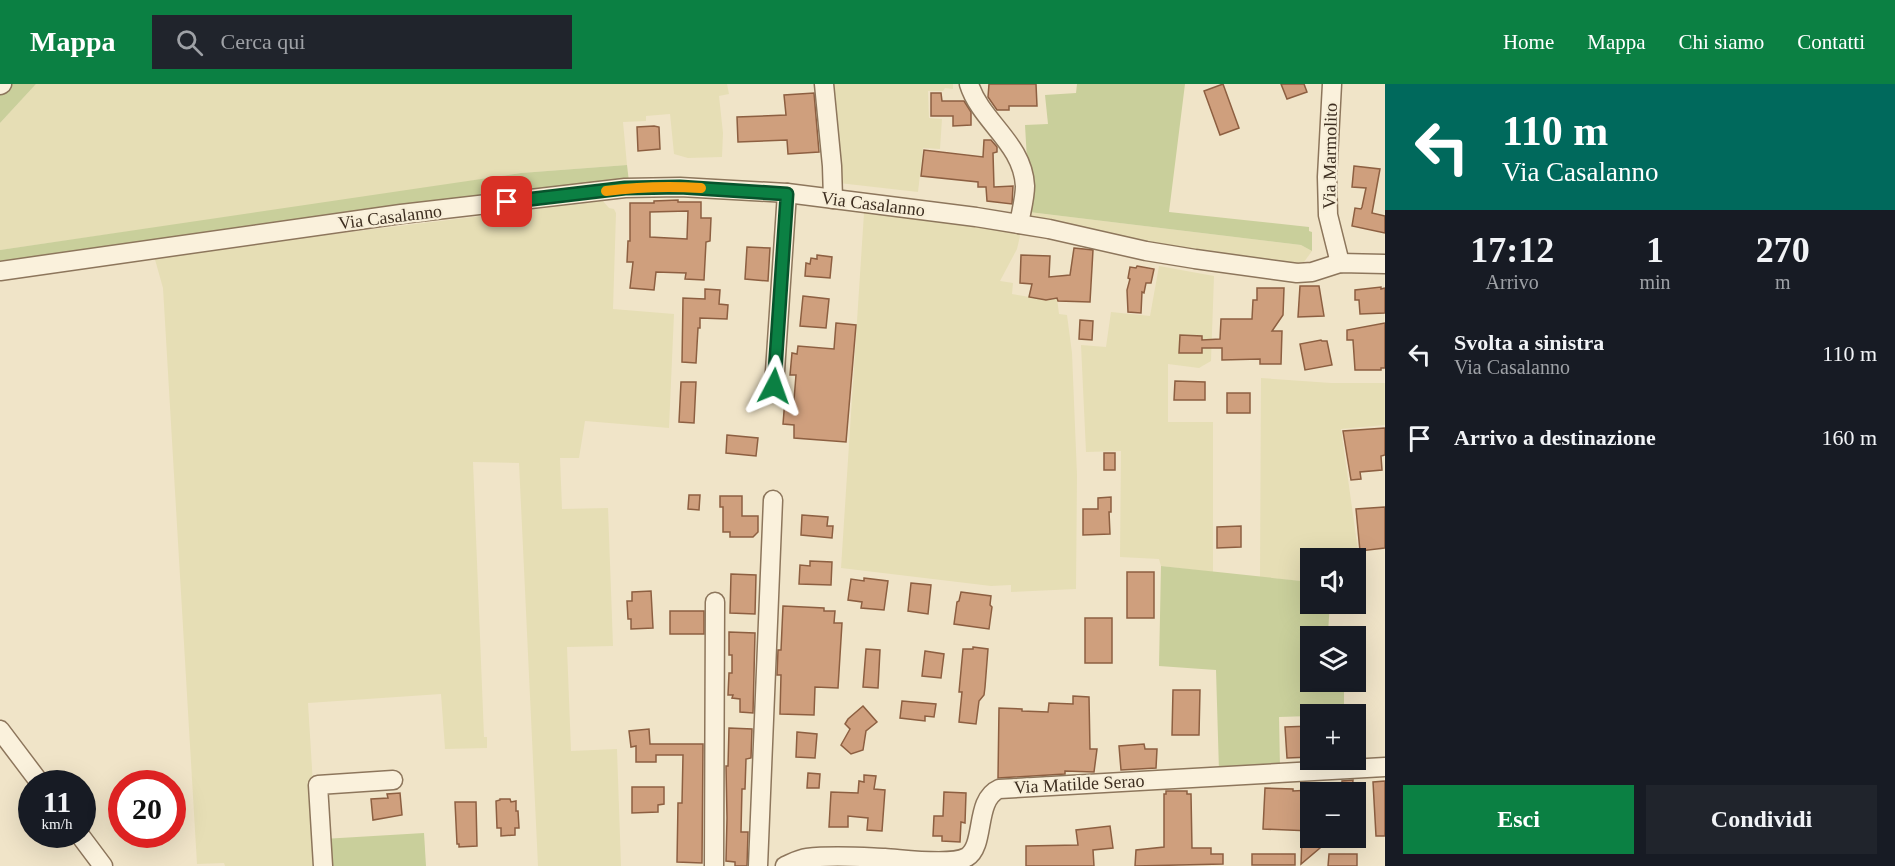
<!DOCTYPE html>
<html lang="it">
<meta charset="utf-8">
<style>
body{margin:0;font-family:"Times New Roman",serif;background:#20242c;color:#f1f3f6;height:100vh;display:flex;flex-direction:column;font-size:22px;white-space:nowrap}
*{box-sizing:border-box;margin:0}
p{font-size:20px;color:#9ea1a6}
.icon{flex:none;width:33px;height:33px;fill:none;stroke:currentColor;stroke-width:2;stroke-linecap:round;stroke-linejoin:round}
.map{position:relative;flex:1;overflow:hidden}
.sheet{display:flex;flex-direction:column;background:#171b24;width:510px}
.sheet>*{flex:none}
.guide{background:#00695c;color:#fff;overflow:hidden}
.tools{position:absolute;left:1300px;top:464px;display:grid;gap:12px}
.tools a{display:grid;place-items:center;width:66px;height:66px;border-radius:0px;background:#171b24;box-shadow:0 6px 24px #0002;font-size:30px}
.speed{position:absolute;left:18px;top:686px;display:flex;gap:12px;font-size:30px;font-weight:700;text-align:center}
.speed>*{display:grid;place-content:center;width:78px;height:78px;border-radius:50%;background:#171b24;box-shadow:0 6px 24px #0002;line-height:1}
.speed small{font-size:15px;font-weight:400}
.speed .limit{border:9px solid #d22;background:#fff;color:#111}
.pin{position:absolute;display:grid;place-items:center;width:51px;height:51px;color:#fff;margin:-26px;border-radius:12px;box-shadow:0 3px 9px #0006}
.me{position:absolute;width:66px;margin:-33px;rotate:4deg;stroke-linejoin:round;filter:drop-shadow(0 0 4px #0008)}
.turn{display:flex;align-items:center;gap:21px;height:126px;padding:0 18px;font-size:27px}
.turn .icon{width:78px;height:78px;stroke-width:2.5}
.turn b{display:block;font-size:42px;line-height:51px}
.eta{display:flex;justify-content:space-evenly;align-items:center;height:102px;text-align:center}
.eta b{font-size:36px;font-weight:700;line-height:42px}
.button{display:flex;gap:12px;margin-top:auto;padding:12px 18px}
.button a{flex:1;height:69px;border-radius:0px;background:#0b8043;color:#fff;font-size:24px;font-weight:700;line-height:69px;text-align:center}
.button a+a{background:#20242c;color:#f1f3f6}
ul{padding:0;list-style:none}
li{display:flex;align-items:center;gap:18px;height:84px;padding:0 18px}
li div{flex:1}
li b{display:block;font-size:22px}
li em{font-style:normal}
header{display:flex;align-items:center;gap:36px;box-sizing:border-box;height:84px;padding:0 30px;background:#0b8043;color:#fff}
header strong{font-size:28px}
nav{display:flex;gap:33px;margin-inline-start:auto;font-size:21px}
.search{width:420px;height:54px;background:#20242c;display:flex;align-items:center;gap:15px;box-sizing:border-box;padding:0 21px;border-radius:0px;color:#9ea1a6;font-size:22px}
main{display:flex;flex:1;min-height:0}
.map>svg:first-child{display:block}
</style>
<header>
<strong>Mappa</strong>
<div class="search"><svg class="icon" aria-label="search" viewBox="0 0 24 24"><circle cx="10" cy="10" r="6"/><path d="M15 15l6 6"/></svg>Cerca qui</div>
<nav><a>Home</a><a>Mappa</a><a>Chi siamo</a><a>Contatti</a></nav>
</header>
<main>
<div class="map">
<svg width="1385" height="782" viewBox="0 0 1385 782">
<rect width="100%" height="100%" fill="#f0e4c8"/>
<!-- farmland -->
<g fill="#e6deb5">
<path d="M36 0H727L729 10 719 12 723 49 722 73 688 74 674 70 670 30 646 32V37L623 38 627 81 521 89 377 112 0 166V39Z"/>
<path d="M829 0H953V5L945 4 943 7H928L929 34 942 35 940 65 923 64 918 108 839 99Z"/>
<path d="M603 117 609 124 614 125 616 129 613 225 674 230 669 344 585 337 579 374H560L562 425 608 424 613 562 567 563 571 667 617 665 621 782H538L519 379 473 378 484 653H487V664L445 665 441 610 308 619 318 782H225L224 779 197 780 163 204 154 172Z"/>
<path d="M1029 128 1301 161 1312 167 1304 178 1294 180 1203 171 1028 135Z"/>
<path d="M864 129 1019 147 1020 152 1017 165 1000 197 1013 199 1012 210 1048 216 1057 214 1059 230 1067 231 1072 269 1077 391 1076 505 1011 508V501L991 502 841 484Z"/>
<path d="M1159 182 1214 192 1211 277 1199 284 1168 280V338H1213V488L1161 482 1159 475 1120 473 1121 367 1086 368 1081 261 1106 263 1111 228 1150 232Z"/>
<path d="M1261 294 1331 299H1385V341L1341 345 1363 502H1356V474H1311V498L1260 493Z"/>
</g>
<!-- green -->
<g fill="#c9cf9b">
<path d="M4 0H36L0 39V4Z"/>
<path d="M1077 0H1185L1169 128 1309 143V147L1312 148V167L1301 161 1029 128V112L1025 41 1048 40 1045 11 1076 9Z"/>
<path d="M627 81 629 98 0 182V166L521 89Z"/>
<path d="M1161 482 1311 498V519H1330L1328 548 1313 547V552H1311V597H1344V630H1311V632L1279 633 1280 684 1219 687 1216 586 1159 582Z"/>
<path d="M424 749 426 782H325L323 755Z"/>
</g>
<!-- building -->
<g fill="#cf9f7d" stroke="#8d5f41" stroke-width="1.5" fill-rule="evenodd">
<path d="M989 0H1036L1037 22H1009V26H997L988 13Z"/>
<path d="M1223 0 1239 44 1220 51 1204 7Z"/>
<path d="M1281 0H1304L1307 8 1287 15Z"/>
<path d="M814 9 819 68 788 70 787 56 738 58 737 33 786 31 784 11Z"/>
<path d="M931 9H941L942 17H964L971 28V41L953 42V32H931Z"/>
<path d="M654 42 659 43 660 65 638 67 637 43Z"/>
<path d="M984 56H991L997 63V68L993 69 994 103 1013 102 1012 120 987 117 986 103H978V98L921 92 924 66 983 73Z"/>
<path d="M1354 82 1380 85 1372 129 1385 132V149L1352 142 1355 124 1361 125 1362 123 1366 104 1352 103Z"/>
<path d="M678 116V118H701V134H711L710 157 706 158 704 196 685 195 686 189 656 188 654 206 630 204 633 178H627L628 157H630V119H654V117ZM688 127 687 155 650 153V128Z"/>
<path d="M747 163 770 164 768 197 745 195Z"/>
<path d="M1074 164 1093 166 1090 218 1058 217 1057 214 1046 216 1029 213 1032 200 1020 199 1021 171 1050 172 1049 193 1070 191Z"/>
<path d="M817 171 832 173 830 194 805 192 806 179 810 180 811 174 817 175Z"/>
<path d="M1137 182 1154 185 1151 199H1146L1144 209 1142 208 1141 229 1128 228 1127 206 1130 195 1128 194 1130 183 1136 184Z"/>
<path d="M1300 202H1319L1324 232 1298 233Z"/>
<path d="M1381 203V205L1385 204V229L1360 230 1359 216H1355V206Z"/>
<path d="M1257 204H1284L1283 231 1272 247H1282L1281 280H1260V275L1222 276V264H1202V269H1179L1180 251 1202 252V256L1220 255 1221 235H1252L1253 216H1257Z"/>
<path d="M705 205 720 206 719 220 728 221 727 235 700 234V244H698L696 279 682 278 683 214 705 215Z"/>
<path d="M803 212 829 215 826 244 800 242Z"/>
<path d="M1080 236 1093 237 1092 256 1079 255Z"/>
<path d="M836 239 856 241 846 358 794 354V341L783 340 785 315 794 316 796 291H790L792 269 797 270 798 262 834 265Z"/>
<path d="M1385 239V284H1381V286H1355L1353 256H1347V246Z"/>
<path d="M1321 256 1322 257H1327L1332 281 1305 286 1300 260Z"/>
<path d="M1175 297 1205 298V316H1174Z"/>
<path d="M681 298H696L694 339 679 338Z"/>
<rect x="1227" y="309" width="23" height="20"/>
<path d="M1385 344V371L1381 372 1382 386 1360 388 1361 395 1351 396 1343 347Z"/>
<path d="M727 351 758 354 756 372 726 369Z"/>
<rect x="1104" y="369" width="11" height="17"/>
<path d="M689 411H700L699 426 688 425Z"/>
<path d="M720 412H742V432H758V448L753 453H730V448H723V423H720Z"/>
<path d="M1111 413V428H1109L1110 450 1083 451V425H1098V414Z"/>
<path d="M1385 423V464L1360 467 1356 425Z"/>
<path d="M802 431 828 433 827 442H833L832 454 801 451Z"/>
<path d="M1241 442V463L1217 464V443Z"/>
<path d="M810 477 832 478 831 501 799 500 800 481 810 482Z"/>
<rect x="1127" y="488" width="27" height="46"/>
<path d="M731 490 756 491 755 530 730 529Z"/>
<path d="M864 494 888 497 884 526 861 524 862 518 848 516 851 495 864 497Z"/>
<path d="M911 499 931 501 928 530 908 527Z"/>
<path d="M651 507 653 544 631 545V535H628L627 517H632V508Z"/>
<path d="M961 508 991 512 990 521 992 523 989 545 954 540 957 518 959 517Z"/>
<path d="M783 522 824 524V527H835L834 539H842L838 604 815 603 814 631 780 630 781 591H777L778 566H781Z"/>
<rect x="670" y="527" width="34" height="23"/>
<rect x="1085" y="534" width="27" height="45"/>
<path d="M729 548 755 549 753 629 740 628V615L732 614 733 611H728L729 589H732V571H729Z"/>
<path d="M973 563 988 565 985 603 984 611 979 617 976 640 959 638 962 608H959L963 565H973Z"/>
<path d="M866 565 880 566 878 604 863 603Z"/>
<path d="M925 567 944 570 941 594 922 592Z"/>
<path d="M1173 606H1200L1199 651H1172Z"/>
<path d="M1073 612 1089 613 1090 665H1097L1094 688 1065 687V690L998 694 999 624 1022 625V627L1048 628 1049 619 1073 620Z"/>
<path d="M902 617 936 620 934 633 925 632V637L900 634Z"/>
<path d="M863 622 877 638 866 647 863 666 851 670 841 661 850 645 845 640 848 635Z"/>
<path d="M1311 642V673L1287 674 1285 643Z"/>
<path d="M729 644 752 645 751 674 746 675 745 705H742L741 748H748L747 782H735V778L726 777 727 734 726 682H728Z"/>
<path d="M649 645 650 660H703L702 779 677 778 678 719H682L683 671H656V678H636V662L631 663 629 647Z"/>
<path d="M797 648 817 650 815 674 796 673Z"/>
<path d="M1144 660 1145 665H1157L1156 684 1121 686 1119 662Z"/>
<path d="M808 689 820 690 819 704H807Z"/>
<path d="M864 691 876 692 874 705 885 706 882 747 867 746 868 734 848 732V743H829L831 708 858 709 859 697 864 698Z"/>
<path d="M1353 696 1352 708H1342V697Z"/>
<path d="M1385 697V752H1376L1373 698Z"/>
<path d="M632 703H664V720L658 721V728L632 729Z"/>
<path d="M1265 704 1293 705V707L1311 706V747L1263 745Z"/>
<path d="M1166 707H1187V710H1191L1192 764H1211V770H1223V780L1135 782 1136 766 1164 763V710H1166Z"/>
<path d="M944 708 966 709 965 739 961 738 960 758 942 757V752H933L934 732H943Z"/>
<path d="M400 709 402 731 373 736 371 715 388 714 387 710Z"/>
<path d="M500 715H510L511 718 516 717V727H518L519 744H515V751L501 752V744H497L496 717 500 716Z"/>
<path d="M455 718H476L477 762 459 763V760H457Z"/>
<path d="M1110 742 1113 764 1093 766 1094 782H1026V762L1078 761 1076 746Z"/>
<path d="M1302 753H1333L1301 780Z"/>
<rect x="1252" y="770" width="43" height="11"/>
<path d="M1329 770H1357V782H1328Z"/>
</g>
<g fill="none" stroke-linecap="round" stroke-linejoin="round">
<defs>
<g id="minor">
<path d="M824 0 832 82 833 115"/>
<path d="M969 0C981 38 1023 59 1025 102 1025 114 1021 128 1019 140"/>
<path d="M1332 0 1327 93 1328 131 1340 179"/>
<path d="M0 1 2 0"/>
<path d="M0 187 401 130 625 104 680 103 787 109 976 133 1049 145 1146 167 1195 175 1297 189 1312 188 1340 179 1385 180"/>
<path d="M774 302 787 109"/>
<path d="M0 646 40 699"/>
<path d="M79 750 103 782"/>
<path d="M323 782 318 701 393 696"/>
<path d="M714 782 715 518"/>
<path d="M758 782 773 416"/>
<path d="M785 782C792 779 799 775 807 774 832 771 860 773 885 774 903 775 951 782 967 773 986 761 974 716 999 705L1385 683"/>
</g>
</defs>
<!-- minor casing -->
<use href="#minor" stroke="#8d765c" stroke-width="21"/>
<!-- minor -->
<use href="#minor" stroke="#faf1dc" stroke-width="18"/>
</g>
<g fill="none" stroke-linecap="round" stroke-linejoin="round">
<defs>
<path id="route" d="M507 118 625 104 680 103 787 110 774 302"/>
</defs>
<!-- route casing -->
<use href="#route" stroke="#07532c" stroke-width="15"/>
<!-- route -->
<use href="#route" stroke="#0b8043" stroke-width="10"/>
<!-- slow -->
<path stroke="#f59e0b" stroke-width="10" d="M606 107C637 103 669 102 701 104"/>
</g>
<g text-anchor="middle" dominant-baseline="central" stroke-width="4.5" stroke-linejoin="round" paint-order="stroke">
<!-- street labels -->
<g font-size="18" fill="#3d2e20" stroke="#f7eed8">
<text transform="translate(1330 72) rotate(-89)">Via Marmolito</text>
<text transform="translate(873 120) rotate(7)">Via Casalanno</text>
<text transform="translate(390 133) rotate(-7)">Via Casalanno</text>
<text transform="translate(1079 700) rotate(-3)">Via Matilde Serao</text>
</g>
</g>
</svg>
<div class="tools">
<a><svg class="icon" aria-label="sound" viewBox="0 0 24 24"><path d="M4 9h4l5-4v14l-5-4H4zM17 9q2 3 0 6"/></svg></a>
<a><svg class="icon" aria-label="layers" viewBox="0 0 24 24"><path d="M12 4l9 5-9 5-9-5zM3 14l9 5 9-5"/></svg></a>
<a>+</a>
<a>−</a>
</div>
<div class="speed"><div>11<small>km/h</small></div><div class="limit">20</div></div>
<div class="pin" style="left:507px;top:118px;background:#d93025"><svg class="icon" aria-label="arrive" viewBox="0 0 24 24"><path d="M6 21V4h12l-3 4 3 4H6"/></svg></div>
<svg class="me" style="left:774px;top:302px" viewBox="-20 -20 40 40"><path d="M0-17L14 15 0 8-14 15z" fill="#0b8043" stroke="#fff" stroke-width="4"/></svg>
</div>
<section class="sheet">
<div class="guide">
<div class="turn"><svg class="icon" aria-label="left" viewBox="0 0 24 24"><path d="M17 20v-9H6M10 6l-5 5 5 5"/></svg><div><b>110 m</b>Via Casalanno</div></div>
</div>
<div class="eta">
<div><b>17:12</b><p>Arrivo</p></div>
<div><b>1</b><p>min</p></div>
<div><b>270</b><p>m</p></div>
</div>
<ul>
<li><svg class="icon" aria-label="left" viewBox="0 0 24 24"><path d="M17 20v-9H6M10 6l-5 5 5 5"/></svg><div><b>Svolta a sinistra</b><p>Via Casalanno</p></div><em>110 m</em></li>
<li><svg class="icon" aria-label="arrive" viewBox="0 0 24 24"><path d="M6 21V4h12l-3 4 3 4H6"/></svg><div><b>Arrivo a destinazione</b></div><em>160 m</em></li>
</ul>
<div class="button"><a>Esci</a><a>Condividi</a></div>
</section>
</main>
